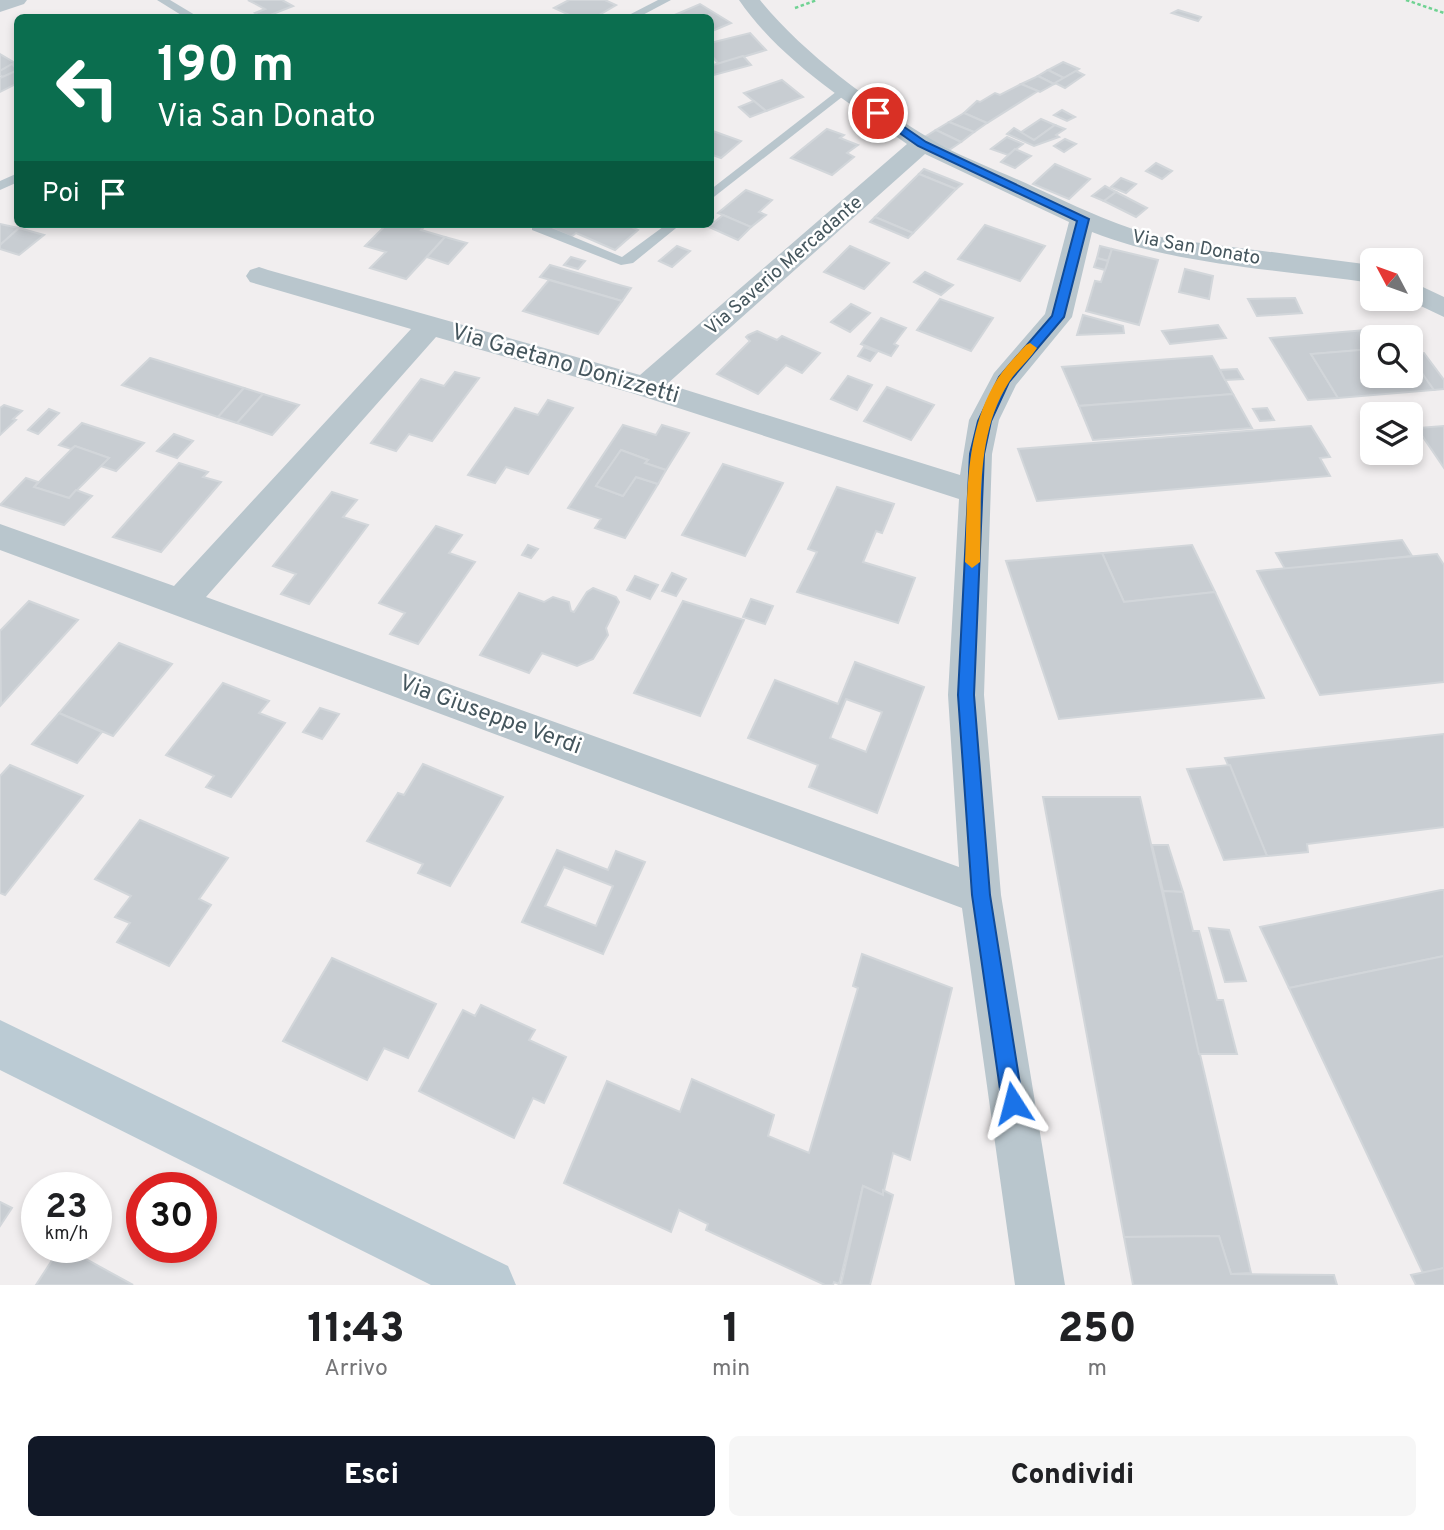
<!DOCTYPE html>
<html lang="it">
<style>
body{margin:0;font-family:Overpass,sans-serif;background:#f6f6f6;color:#202124;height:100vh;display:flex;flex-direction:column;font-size:26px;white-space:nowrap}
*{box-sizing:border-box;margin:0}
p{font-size:23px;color:#757577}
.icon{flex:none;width:38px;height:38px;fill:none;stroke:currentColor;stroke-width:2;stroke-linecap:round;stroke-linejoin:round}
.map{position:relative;height:1285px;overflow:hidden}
.details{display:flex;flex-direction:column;background:#fff;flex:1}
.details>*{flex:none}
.banner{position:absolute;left:14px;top:14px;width:700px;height:214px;border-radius:10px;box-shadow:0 4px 10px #0003;background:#0b6e4f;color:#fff;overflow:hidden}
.needle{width:46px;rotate:311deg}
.controls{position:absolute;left:1360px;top:248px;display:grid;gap:14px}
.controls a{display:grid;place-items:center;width:63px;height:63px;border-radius:10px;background:#fff;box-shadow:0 4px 10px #0003;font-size:35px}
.speed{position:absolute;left:21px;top:1172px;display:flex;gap:14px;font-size:35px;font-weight:700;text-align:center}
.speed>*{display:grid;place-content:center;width:91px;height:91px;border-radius:50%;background:#fff;box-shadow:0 4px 10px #0003;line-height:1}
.speed small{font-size:18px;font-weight:400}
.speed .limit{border:10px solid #d22;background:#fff;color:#111}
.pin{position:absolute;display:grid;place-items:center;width:60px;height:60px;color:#fff;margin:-30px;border:4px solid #fff;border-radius:50%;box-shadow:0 2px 7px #0007}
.me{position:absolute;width:77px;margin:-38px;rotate:351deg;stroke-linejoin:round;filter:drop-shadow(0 0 5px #0008)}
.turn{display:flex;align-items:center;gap:24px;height:147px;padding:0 28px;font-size:32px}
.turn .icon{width:91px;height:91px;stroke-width:2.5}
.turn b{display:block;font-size:49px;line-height:60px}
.then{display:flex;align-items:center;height:66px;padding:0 28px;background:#0003;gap:14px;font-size:26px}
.eta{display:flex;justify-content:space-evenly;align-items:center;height:119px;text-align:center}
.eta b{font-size:42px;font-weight:800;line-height:49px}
.primary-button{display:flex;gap:14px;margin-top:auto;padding:14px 28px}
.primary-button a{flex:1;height:80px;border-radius:10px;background:#111827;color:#fff;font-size:28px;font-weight:800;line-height:80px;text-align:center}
.primary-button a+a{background:#f6f6f6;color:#202124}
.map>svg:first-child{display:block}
</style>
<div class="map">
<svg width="1444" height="1285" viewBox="0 0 1444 1285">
<rect width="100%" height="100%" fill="#f1eeef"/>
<!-- building -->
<g fill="#c8cdd2" stroke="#d2d6da" stroke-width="2" fill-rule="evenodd">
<path d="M248 0H282L293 6 263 18 255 13 265 9Z"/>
<path d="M569 0H605L616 5 594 18H576L554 8Z"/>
<path d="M700 4 731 23 710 32V18L670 17Z"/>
<path d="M1178 10 1201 17 1198 21 1172 13Z"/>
<path d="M750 33 766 50 719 64 710 54V43Z"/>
<path d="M0 54 15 63 0 71Z"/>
<path d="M743 56 751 65 714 75 710 71V66Z"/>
<path d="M1063 62 1079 69 1064 78 1048 70Z"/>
<path d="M12 64 18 70 3 77 0 75V71Z"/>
<path d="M18 70V83L0 92V78Z"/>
<path d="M1048 70 1064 78 1054 84 1038 76Z"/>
<path d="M1076 71 1084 75 1065 88 1055 83Z"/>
<path d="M1038 76 1054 84 1040 92 1021 84Z"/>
<path d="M782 80 803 97 766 111 744 93Z"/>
<path d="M1021 84 1038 91 987 123 964 113 977 101 980 102 995 93 1000 95Z"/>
<path d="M754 101 766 111 750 117 739 107Z"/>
<path d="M1062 110 1075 117 1067 121 1054 115Z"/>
<path d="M964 113 987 123 974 132 949 122Z"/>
<path d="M1041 119 1055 125 1034 140 1020 133Z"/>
<path d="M949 122 974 132 961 142 936 130Z"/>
<path d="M1055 125 1065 129 1056 135 1059 137 1034 146 1007 134 1014 128 1034 140Z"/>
<path d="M827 129 844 135 840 138 858 145 847 153 854 157 832 175 791 158Z"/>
<path d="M710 130 741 141 721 158 710 154Z"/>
<path d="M936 130 961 142 949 150 923 138Z"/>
<path d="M1007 137 1023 144 1008 155 991 149Z"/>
<path d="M1065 139 1076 144 1064 152 1054 146Z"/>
<path d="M1015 149 1031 156 1015 168 1001 162Z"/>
<path d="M1156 163 1172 171 1162 179 1146 171Z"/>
<path d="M1055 164 1090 179 1069 199 1033 184Z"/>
<path d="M924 169 962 184 956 189 919 174Z"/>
<path d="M919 174 956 189 913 233 875 217Z"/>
<path d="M1121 178 1136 184 1126 193 1111 187Z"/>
<path d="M1105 186 1116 192 1104 201 1092 196Z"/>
<path d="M746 190 772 200 759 212 766 215 751 227 718 213Z"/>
<path d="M1116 192 1147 208 1136 217 1104 201Z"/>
<path d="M723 215 751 227 738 240 709 227Z"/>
<path d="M875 217 913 233 908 238 870 222Z"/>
<path d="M0 224 19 228 0 245Z"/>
<path d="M387 224H427L421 230 445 237 406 279 370 268 386 252 365 246Z"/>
<path d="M552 224H625L638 230 615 250 576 233 571 237 548 227Z"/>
<path d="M985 225 1045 246 1020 281 958 259Z"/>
<path d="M19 228 44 235 19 255 0 249V245Z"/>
<path d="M445 237 467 243 448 264 427 257Z"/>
<path d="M677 246 690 251 672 267 659 261Z"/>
<path d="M850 246 889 263 864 289 824 272Z"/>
<path d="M1100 246 1112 249 1108 261 1097 258Z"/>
<path d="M1112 249 1158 260 1139 325 1086 311 1095 281 1101 282Z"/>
<path d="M571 257 585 261 578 269 564 265Z"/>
<path d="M1097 258 1108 261 1105 270 1094 267Z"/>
<path d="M550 265 612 283 631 288 622 301 540 277Z"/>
<path d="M1185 269 1213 276 1209 299 1179 292Z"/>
<path d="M925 272 953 285 941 295 914 282Z"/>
<path d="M549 280 584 290 622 301 598 334 523 311Z"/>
<path d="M1295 298 1302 313 1257 316 1248 299Z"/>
<path d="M940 299 993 318 971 351 917 330Z"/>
<path d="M851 304 870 313 850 332 831 322Z"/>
<path d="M1083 315 1123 326 1124 333 1077 335Z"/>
<path d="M881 318 906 328 894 344 898 346 891 356 861 344Z"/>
<path d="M1218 325 1226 338 1170 344 1162 331Z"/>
<path d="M1378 329 1384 338H1372V349L1311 354 1338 398 1308 400 1270 338Z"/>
<path d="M757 331 777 340 782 336 820 353 802 373 786 365 758 394 717 374 750 341 746 337 748 335Z"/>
<path d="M864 347 877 352 870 361 858 356Z"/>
<path d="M1372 349V376H1410V356L1434 390 1338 398 1311 354Z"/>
<path d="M1424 353 1444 380V389L1434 390 1410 356Z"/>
<path d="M1212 356 1233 394 1079 406 1062 367Z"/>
<path d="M150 358 157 360 244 388 218 417 122 385Z"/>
<path d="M1237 369 1243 379 1225 380 1220 370Z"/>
<path d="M455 372 479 378 432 441 409 434 396 451 371 443 421 379 444 386Z"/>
<path d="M848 376 872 385 857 410 831 399Z"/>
<path d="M887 387 934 405 911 440 864 421Z"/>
<path d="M244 388 263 394 237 423 218 417Z"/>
<path d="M263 394 299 405 272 435 237 423Z"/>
<path d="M1233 394 1252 428 1093 440 1079 406Z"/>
<path d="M548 400 573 408 528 474 506 467 495 483 468 475 515 408 538 415Z"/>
<path d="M4 405 22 411 13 419 16 420 0 435V408Z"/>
<path d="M1267 408 1274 420 1260 421 1253 409Z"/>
<path d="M49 409 59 413 38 434 28 430Z"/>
<path d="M82 423 144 443 116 471 101 466 109 458 75 446 71 449 59 445Z"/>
<path d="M623 425 656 435 662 425 689 433 666 470 645 463 648 460 621 450 596 486 623 496 636 477 658 484 625 538 595 528 601 519 568 508Z"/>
<path d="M1311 426 1330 457 1320 458 1330 476 1037 501 1018 449Z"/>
<path d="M1444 426V468L1417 428Z"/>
<path d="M174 434 193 441 177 458 157 451Z"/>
<path d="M75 446 109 458 69 498 34 487Z"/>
<path d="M621 450 648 460 645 463 666 470 658 484 636 477 623 496 596 486Z"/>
<path d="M179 463 208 472 203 477 221 482 161 552 113 537Z"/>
<path d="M723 464 783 483 745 556 682 535Z"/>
<path d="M26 478 38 482 34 487 69 498 76 490 92 496 64 525 0 505Z"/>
<path d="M837 487 894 504 882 533 876 531 863 562 915 578 898 623 797 592 817 552 808 549Z"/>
<path d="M332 492 357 500 343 517 368 525 309 604 281 594 296 574 273 566Z"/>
<path d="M436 526 462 535 449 553 475 562 418 644 390 634 405 613 379 603Z"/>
<path d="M1402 540 1412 556 1285 569 1276 553Z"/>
<path d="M528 545 538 549 531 558 522 555Z"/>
<path d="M1192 545 1215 592 1124 602 1102 553Z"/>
<path d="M1102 553 1124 602 1215 592 1264 698 1059 719 1006 561Z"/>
<path d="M1437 554 1444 565V682L1320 695 1257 571Z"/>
<path d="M672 573 686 579 676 596 662 591Z"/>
<path d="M635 576 658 585 650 599 627 590Z"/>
<path d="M593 588 616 597 619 602 606 628 608 635 593 659 577 666 542 653 529 673 480 655 519 593 544 602 553 597 569 602 571 611 574 612 587 592Z"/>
<path d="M751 599 773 606 765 624 743 617Z"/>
<path d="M29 601 78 620 1 705 0 631Z"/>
<path d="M683 601 744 620 700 716 634 693Z"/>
<path d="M119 643 172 664 113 736 59 713Z"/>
<path d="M855 662 924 687 877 813 809 787 818 765 748 738 775 680 838 704ZM846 699 882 712 866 752 830 738Z"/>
<path d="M223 683 269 701 259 713 285 723 231 797 206 787 214 776 166 755Z"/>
<path d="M320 708 339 714 322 739 303 732Z"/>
<path d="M59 713 102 732 77 763 32 744Z"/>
<path d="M1444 734V827L1307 844 1308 852 1267 856 1225 758Z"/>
<path d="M423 764 503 797 450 886 418 873 423 864 367 841 398 793 404 795Z"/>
<path d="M10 765 83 796 5 895 0 893V776Z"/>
<path d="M1230 765 1267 856 1224 860 1187 769Z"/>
<path d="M1043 797H1140L1251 1273 1231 1274 1219 1236 1124 1237Z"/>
<path d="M140 820 228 858 199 899 211 905 169 966 117 942 130 923 115 917 131 896 95 879Z"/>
<path d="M1152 845H1168L1183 892 1163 891Z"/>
<path d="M557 850 608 870 616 851 645 862 603 954 522 922ZM564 867 613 886 596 926 545 906Z"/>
<path d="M1441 890H1444V956L1289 988 1260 927Z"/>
<path d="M1163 891 1183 892 1193 931H1199L1217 1000H1223L1237 1054H1199Z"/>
<path d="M1209 928 1229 930 1246 981 1225 982Z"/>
<path d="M862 954 952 988 910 1160 893 1153 883 1195 863 1186 839 1284 834 1282 833 1285H825L706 1230 708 1224 679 1210 671 1232 564 1183 607 1081 680 1112 692 1079 774 1115 768 1136 809 1153 858 988 853 986Z"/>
<path d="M1444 956V1268L1423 1273 1289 988Z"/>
<path d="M332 958 436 1004 408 1058 384 1048 367 1080 283 1041Z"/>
<path d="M481 1005 535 1030 529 1040 566 1057 544 1103 533 1098 514 1138 419 1091 463 1010 475 1016Z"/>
<path d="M863 1186 883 1195V1190L893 1195 870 1285H841Z"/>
<path d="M0 1202 12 1208 0 1226Z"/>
<path d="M1219 1236 1231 1274 1334 1275 1337 1285H1133L1124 1237Z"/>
<path d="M60 1248H66L133 1285H36Z"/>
<path d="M1444 1268V1285H1416L1411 1275Z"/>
</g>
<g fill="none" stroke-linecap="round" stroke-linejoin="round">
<!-- path -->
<g stroke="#6fd292" stroke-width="2.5" stroke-dasharray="3.5 2.5" stroke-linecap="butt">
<path d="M1406 0 1444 13"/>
<path d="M795 8 817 0"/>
</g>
<!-- lane -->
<g fill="#b9c6cd" fill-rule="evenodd">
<path d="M157 0H170L200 18H186Z"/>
<path d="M658 0H671L637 18H623Z"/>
<path d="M841 88 851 90 710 200V190Z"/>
<path d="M18 173V182L0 190V181Z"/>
<path d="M532 224H542L622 257 667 224H681L633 263 621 265 532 230Z"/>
</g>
<!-- street -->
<g fill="#b9c6cd" fill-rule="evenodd">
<path d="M0 0H27L24 4 0 12Z"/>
<path d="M739 0H760C803 53 870 102 929 138 961 158 1001 171 1036 188 1080 208 1122 229 1170 239L1372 265V283C1283 270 1175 265 1092 232L1072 317 1016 385 999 420 992 454 984 695 1001 895 1065 1285H1015L962 908 0 550V524L174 586 411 329 250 282 246 276 250 270 259 267 268 270 640 375 907 144C848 102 781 61 739 0ZM925 154 1069 222 1045 314 994 373 969 420 960 475 667 384ZM436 337 635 394 959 499 948 695 959 867 206 597Z"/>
<path d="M1410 281 1444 297V317L1406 299H1410Z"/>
</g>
<!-- secondary -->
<path fill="#bbcbd4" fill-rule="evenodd" d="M0 1020 508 1266 516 1285H431L0 1070Z"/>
</g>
<!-- route -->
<path fill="#1a73e8" stroke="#114b97" stroke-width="2" d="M874 111H881L926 142 1089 219 1064 317 1009 382 991 421 984 454 974 695 990 895 1023 1103 1020 1111 1013 1114 1005 1111 1002 1103 972 895 958 695 970 454 978 421 999 377 1052 316 1077 221 918 146 874 115Z"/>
<!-- slow -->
<path fill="#f59e0b" d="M1030 343 1037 348C1029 360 1017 370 1009 382 975 435 982 502 980 562L972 568 965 562C968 500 963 433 998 378 1006 366 1017 355 1026 345Z"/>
<g text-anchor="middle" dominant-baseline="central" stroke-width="5" stroke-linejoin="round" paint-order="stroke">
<!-- far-street labels -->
<g font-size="19" fill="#45565d" stroke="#fff">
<text transform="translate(1196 248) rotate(10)">Via San Donato</text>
<text transform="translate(784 266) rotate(-41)">Via Saverio Mercadante</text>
</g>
<!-- street labels -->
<g font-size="23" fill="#45565d" stroke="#fff">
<text transform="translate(565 365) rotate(16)">Via Gaetano Donizzetti</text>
<text transform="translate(490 716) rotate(20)">Via Giuseppe Verdi</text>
</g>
</g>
</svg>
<div class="controls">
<a><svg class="needle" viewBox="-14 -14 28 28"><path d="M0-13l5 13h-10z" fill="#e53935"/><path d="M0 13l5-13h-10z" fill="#757577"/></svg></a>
<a><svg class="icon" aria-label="search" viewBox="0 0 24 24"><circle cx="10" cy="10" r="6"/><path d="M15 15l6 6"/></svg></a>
<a><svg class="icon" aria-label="layers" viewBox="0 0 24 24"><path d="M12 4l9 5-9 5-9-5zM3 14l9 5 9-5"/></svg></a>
</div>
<div class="speed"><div>23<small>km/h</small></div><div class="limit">30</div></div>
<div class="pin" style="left:878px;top:113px;background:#d93025"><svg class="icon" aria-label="arrive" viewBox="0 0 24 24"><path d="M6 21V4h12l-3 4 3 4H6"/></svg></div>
<svg class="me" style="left:1013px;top:1103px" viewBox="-20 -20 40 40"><path d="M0-17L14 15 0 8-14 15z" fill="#1a73e8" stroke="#fff" stroke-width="4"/></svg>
<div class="banner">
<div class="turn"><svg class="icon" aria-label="left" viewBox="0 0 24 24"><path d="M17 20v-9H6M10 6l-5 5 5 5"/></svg><div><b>190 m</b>Via San Donato</div></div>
<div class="then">Poi<svg class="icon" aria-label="arrive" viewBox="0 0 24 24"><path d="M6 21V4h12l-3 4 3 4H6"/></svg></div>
</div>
</div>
<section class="details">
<div class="eta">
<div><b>11:43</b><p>Arrivo</p></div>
<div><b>1</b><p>min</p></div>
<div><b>250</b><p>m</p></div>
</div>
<div class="primary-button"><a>Esci</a><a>Condividi</a></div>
</section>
